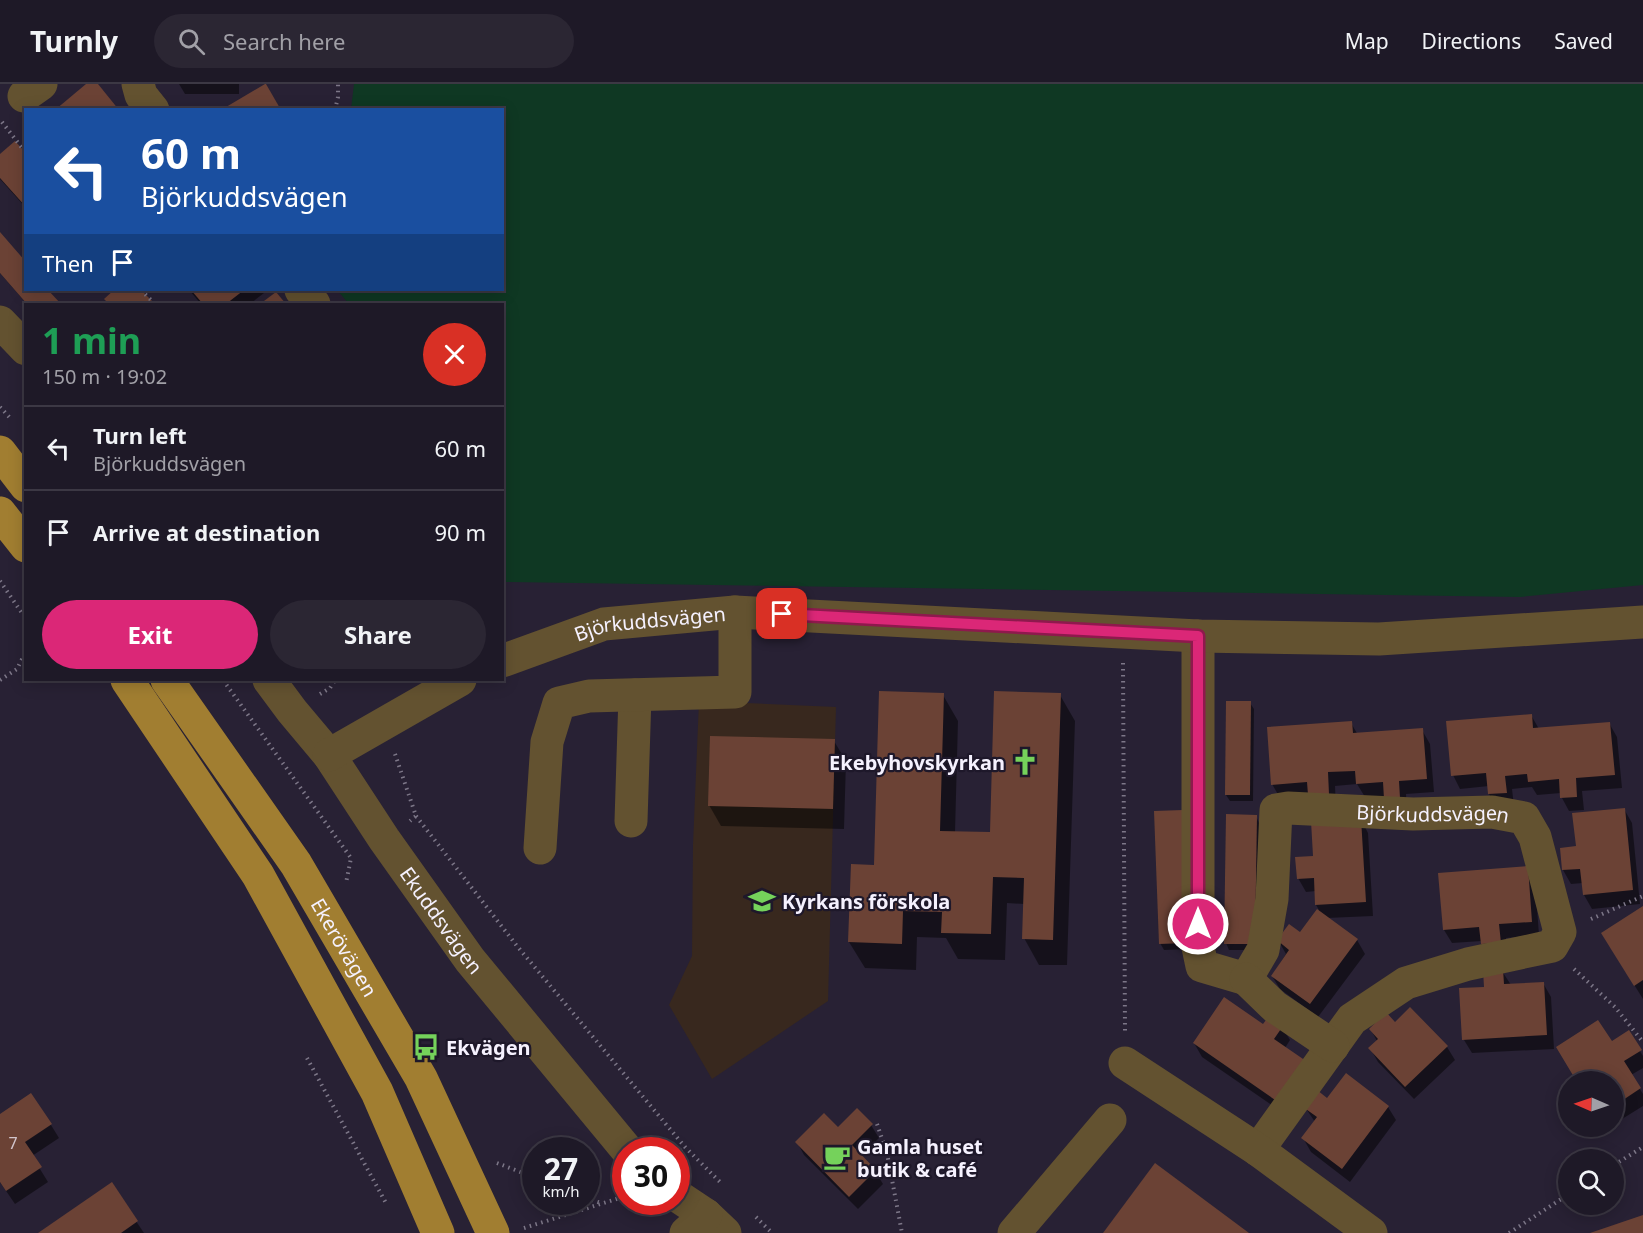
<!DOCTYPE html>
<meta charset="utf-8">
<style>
body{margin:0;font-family:"Noto Sans",sans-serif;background:#2b2633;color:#f1f3f6;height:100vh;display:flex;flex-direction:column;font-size:22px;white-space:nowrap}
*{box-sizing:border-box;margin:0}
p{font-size:20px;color:#a1a0a7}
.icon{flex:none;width:33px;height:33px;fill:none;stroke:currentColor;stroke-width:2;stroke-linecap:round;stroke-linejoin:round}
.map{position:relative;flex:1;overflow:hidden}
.side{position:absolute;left:24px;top:219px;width:480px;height:378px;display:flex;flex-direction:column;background:#1e1927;border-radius:0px;box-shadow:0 3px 15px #0003,0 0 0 2px #3c3844}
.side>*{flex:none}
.top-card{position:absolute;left:24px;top:24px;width:480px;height:183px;border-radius:0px;box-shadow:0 3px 15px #0003,0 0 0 2px #3c3844;background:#1a4fa0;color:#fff;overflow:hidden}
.needle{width:39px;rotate:272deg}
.buttons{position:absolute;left:1558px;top:987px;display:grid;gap:12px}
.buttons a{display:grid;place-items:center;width:66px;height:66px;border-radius:50%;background:#1e1927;box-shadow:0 3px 15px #0003,0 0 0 2px #3c3844;font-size:30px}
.speed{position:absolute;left:522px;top:1053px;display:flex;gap:12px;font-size:30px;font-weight:700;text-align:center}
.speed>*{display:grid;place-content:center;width:78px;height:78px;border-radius:50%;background:#1e1927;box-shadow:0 3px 15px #0003,0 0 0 2px #3c3844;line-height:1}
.speed small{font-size:15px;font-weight:400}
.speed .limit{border:9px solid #d22;background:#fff;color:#111}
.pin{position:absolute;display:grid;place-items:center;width:51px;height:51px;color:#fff;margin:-26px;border-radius:12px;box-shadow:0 3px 9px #0006}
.me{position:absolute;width:66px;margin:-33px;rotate:0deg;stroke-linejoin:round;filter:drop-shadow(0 0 4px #0008)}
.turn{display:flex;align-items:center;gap:21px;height:126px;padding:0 18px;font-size:27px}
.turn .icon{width:78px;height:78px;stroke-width:2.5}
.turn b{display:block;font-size:42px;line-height:51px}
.then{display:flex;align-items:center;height:57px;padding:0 18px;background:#0003;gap:12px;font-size:22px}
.round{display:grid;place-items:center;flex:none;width:63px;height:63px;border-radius:32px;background:#2b2633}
.overview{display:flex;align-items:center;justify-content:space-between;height:102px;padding:0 18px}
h1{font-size:36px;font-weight:700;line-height:45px;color:#1e9e55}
.action{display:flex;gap:12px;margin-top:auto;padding:12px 18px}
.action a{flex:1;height:69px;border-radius:36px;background:#db2777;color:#fff;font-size:24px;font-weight:700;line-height:69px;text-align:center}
.action a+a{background:#2b2633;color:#f1f3f6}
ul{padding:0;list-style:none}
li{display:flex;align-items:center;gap:18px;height:84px;padding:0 18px;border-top:2px solid #3c3844}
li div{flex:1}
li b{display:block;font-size:22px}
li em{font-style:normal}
header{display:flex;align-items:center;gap:36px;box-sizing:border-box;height:84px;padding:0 30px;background:#1e1927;border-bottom:2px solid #3c3844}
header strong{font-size:28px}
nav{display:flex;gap:33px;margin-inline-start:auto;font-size:21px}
.search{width:420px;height:54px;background:#2b2633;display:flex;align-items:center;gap:15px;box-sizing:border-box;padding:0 21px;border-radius:33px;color:#a1a0a7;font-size:22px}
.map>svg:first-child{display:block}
</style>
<header>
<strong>Turnly</strong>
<div class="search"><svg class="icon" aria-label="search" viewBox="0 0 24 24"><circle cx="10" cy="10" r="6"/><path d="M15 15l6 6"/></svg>Search here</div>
<nav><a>Map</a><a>Directions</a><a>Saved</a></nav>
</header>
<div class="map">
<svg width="1643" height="1149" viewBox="0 0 1643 1149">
<rect width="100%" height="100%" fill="#282134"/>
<!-- education -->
<path fill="#38281e" d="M699 617 836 623 828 917 712 995 669 921 692 872 693 761Z"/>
<!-- green -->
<path fill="#0f3823" d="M354 0H1643V501L1520 513 503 498 502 220H349L337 206H502V26L351 25Z"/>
<!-- shadow -->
<g fill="#0007">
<path d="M179 0H239V10H185Z"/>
<path d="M26 71V124L0 95V72Z"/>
<path d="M0 150 26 206H46L59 220H27L0 189Z"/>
<path d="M116 206H139L152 220H109L106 215Z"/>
<path d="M189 206H262L264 209 250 220H201Z"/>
<path d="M943 611 958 637 955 749 991 750 1060 611 1075 637 1067 881H1039L1024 854V820L1007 819 1005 876 958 875 946 854 917 853 916 886 865 884 849 858 875 783Z"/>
<path d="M1250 619 1254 625 1253 717H1230L1226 711Z"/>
<path d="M1531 631 1539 645 1609 639 1617 653 1622 704 1582 707 1584 726 1569 727 1562 714 1561 709 1537 711 1532 703 1512 705 1514 722 1497 724 1489 710V702L1460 705 1453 691Z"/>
<path d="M1351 639 1358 651 1422 646 1430 660 1434 708 1406 710 1407 727 1385 712 1365 713 1357 700 1335 702 1336 723 1280 714 1272 700Z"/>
<path d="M834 657 846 677 844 745 721 742 709 721Z"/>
<path d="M1624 725 1632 739 1640 820 1592 825 1584 811 1583 799 1571 800 1563 786 1562 765 1578 764Z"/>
<path d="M1156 728 1190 865 1164 866 1160 859Z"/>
<path d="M1256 732 1259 739 1258 866H1229L1226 859Z"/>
<path d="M1361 735 1368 749 1373 832 1327 834 1357 856 1365 870 1318 933 1280 905 1272 892 1286 870 1278 856 1301 850 1319 826 1316 821V807L1306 808 1298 794Z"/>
<path d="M1527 784 1535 797 1539 851 1506 854 1508 872 1490 874 1482 857 1452 859 1444 846 1440 790Z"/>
<path d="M1643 824V915L1610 862Z"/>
<path d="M1502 887 1511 901 1543 899 1551 913 1554 965 1472 969 1464 956 1486 904Z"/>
<path d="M1395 940 1447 963 1455 976 1414 1015 1378 978 1370 964 1377 957 1371 946Z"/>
<path d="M1264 942 1282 943 1290 956 1285 964 1286 1031 1202 973 1194 959Z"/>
<path d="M1628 948 1643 972V984L1631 991 1643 1010V1022L1614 1040V998L1611 959Z"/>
<path d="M1327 1016 1388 1023 1396 1036 1350 1098 1311 1068 1303 1054 1315 1038 1305 1023Z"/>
<path d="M0 1032 51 1041 59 1054 32 1072 48 1098 15 1120 0 1098Z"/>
<path d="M871 1041 879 1054 861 1072 875 1087 883 1100 858 1125 804 1071 797 1058 838 1045Z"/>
<path d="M111 1100 144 1149H41Z"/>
</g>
<!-- building -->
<g fill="#6b4235">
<path d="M86 0H98L119 26H55Z"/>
<path d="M266 0 281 26H221L265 0Z"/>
<path d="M15 57 26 69V123L0 94V70Z"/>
<path d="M0 148 26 178V206H48L61 220H27L0 189Z"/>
<path d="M114 206H141L155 220H109L104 215Z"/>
<path d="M191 206H244L226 220H203Z"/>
<path d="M276 208 286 220H260Z"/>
<path d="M879 607 944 609 940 747 990 748 994 607 1061 609 1053 856 1022 855 1024 794 993 793 991 850 941 849 942 828 903 827 902 860 848 858 851 780 874 781Z"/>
<path d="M1226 617H1251L1250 711H1225Z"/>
<path d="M1532 630 1533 644 1610 638 1615 691 1576 694 1577 713 1560 714 1559 695 1528 698 1527 690 1505 692 1507 709 1488 710 1486 689 1451 692 1446 637Z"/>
<path d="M1352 637 1353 649 1423 644 1427 695 1399 697 1400 714 1384 715 1383 698 1356 700 1355 687 1328 688 1329 710 1308 711 1307 698 1271 701 1267 643Z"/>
<path d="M710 652 835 655 833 725 708 722Z"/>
<path d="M1625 724 1633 806 1583 811 1580 785 1562 786 1560 764 1576 762 1572 729Z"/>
<path d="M1183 726 1187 859 1159 860 1154 727Z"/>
<path d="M1226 730 1257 731 1255 860H1224Z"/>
<path d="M1361 734 1366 818 1315 821 1314 794 1297 795 1295 773 1313 772 1311 737Z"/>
<path d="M1528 782 1532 838 1499 840 1501 859 1481 860 1479 843 1443 846 1438 789Z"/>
<path d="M1643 822V896L1634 902 1601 849Z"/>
<path d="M1317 825 1358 855 1310 920 1271 892 1289 866 1277 856 1289 840 1300 848Z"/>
<path d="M1503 885 1504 900 1544 898 1547 951 1462 956 1459 904 1484 903 1483 886Z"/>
<path d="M1224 913 1263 940 1269 932 1283 942 1274 955 1306 977 1278 1018 1193 959Z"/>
<path d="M1410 923 1448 962 1405 1003 1368 964 1378 955 1369 945 1386 928 1395 938Z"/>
<path d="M1598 936 1612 957 1629 946 1642 966 1624 977 1641 1004 1614 1022V998H1577L1556 963Z"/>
<path d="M1346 989 1389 1022 1342 1085 1301 1054 1317 1033 1303 1023 1317 1006 1327 1014Z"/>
<path d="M31 1009 52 1040 25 1058 42 1083 6 1107 0 1098V1030Z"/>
<path d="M857 1024 873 1040 852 1061 876 1086 849 1113 795 1058 824 1029 838 1043Z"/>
<path d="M1155 1079 1249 1149H1103Z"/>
<path d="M112 1098 138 1137 121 1149H38Z"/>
<path d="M1643 1131V1149H1590Z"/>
</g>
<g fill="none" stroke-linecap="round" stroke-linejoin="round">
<!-- path -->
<g stroke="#7d7788" stroke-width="4" stroke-dasharray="1.5 4.5" stroke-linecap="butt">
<path d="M335 26 338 13V0"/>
<path d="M2 38 26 69"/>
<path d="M141 206 155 220"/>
<path d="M0 323 12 336"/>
<path d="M0 497 26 535"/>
<path d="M1123 579 1125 947"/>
<path d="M0 596 17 585 26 567"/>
<path d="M223 596 351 774 346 799"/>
<path d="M320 610 330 604 335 596"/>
<path d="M395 670 416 732 410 737"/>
<path d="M416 732 517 862 685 1063 720 1098"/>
<path d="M1591 835 1643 812"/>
<path d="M1574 885 1615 923 1643 958"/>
<path d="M307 974 387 1121"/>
<path d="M877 1040 887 1069 902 1149"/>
<path d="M676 1070 685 1063"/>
<path d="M497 1079 536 1094"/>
<path d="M1614 1081 1643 1063"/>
<path d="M586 1114 601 1119"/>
<path d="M756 1133 772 1149"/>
<path d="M524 1144 626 1112"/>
<path d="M1509 1149 1569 1110"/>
</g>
<!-- minor -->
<g stroke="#635230" stroke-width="33">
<path d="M138 0 141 11 153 26"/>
<path d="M24 12 41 0"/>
<path d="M301 206 314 220"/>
<path d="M0 238 26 265"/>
<path id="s1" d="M1198 552V863L1202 882 1246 895 1263 866 1272 815 1276 726 1288 724 1413 730 1492 728 1524 734 1535 753 1560 848 1552 862 1468 880 1406 899 1352 935 1258 1066"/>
<path id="s2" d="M502 577 604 540 735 528 1198 552 1379 555 1643 538"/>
<path id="s3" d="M269 596 292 627 329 671 384 755 470 876 627 1066"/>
<path d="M329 671 460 596"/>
<path d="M631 737 635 611"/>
<path d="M540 764 547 658 559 619 589 612 735 608V528"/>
<path d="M1246 895 1275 923 1333 962"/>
<path d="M1125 979 1258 1066 1371 1149"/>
<path d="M676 1111 706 1131 725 1149"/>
<path d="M686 1149 706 1131"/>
<path d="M1014 1149 1110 1036"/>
</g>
<!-- major -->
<g stroke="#a17e31" stroke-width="33">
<path d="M0 368 26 402"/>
<path d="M0 429 26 462"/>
<path d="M127 596 258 791 377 1008 438 1149"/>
<path id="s4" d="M167 596 296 780 421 994 493 1149"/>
</g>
</g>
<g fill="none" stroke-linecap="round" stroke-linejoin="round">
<defs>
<path id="route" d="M782 530 1198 552V840"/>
</defs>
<!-- route casing -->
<use href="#route" stroke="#8e194d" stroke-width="15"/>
<!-- route -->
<use href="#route" stroke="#db2777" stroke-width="10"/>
</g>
<!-- icons -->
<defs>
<symbol id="church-bare" viewBox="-9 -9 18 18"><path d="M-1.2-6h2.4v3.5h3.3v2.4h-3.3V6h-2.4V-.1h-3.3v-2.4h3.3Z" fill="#75d25b" stroke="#1e182a" stroke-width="2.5" paint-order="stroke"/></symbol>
<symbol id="school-bare" viewBox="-9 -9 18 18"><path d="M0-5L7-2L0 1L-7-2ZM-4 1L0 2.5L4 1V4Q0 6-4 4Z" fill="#75d25b" stroke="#1e182a" stroke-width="2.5" paint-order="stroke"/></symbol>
<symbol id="bus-bare" viewBox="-9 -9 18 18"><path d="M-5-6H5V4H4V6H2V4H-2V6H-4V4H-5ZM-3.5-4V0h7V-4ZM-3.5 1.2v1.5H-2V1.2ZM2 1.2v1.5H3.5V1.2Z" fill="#75d25b" stroke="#1e182a" stroke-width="2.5" paint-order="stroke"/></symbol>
<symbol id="cafe-bare" viewBox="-9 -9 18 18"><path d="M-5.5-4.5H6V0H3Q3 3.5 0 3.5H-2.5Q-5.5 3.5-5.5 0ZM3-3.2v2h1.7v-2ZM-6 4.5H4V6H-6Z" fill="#75d25b" stroke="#1e182a" stroke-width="2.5" paint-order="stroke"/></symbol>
</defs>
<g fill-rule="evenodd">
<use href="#church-bare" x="1006" y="659" width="38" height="38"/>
<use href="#school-bare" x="743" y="798" width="38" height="38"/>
<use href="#bus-bare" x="407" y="944" width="38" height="38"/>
<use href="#cafe-bare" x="818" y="1054" width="38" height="38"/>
</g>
<g text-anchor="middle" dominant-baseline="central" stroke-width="4.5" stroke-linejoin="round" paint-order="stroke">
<!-- number labels -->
<g font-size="16" fill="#d2c5cc">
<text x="13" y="1059">7</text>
</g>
<!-- street labels -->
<g font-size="20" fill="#f5f1fe" stroke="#1e182a">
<text stroke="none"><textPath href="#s2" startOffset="154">Björkuddsvägen</textPath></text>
<text stroke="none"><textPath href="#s1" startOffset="708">Björkuddsvägen</textPath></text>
<text stroke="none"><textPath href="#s3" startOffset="296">Ekuddsvägen</textPath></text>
<text stroke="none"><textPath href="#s4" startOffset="321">Ekerövägen</textPath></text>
</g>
<!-- poi labels -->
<g font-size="20" font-weight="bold" fill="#f5f1fe" stroke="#1e182a" text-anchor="start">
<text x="1005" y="678" text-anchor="end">Ekebyhovskyrkan</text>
<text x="782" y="817">Kyrkans förskola</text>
<text x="446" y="963">Ekvägen</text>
<text x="857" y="1062">Gamla huset<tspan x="857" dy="23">butik &amp; café</tspan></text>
</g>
</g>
</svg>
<div class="buttons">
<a><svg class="needle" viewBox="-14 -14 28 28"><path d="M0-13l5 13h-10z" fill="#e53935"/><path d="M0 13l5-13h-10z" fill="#a1a0a7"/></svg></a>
<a><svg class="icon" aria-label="search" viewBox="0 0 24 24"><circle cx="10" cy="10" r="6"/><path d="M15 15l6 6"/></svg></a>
</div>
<div class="speed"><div>27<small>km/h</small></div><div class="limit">30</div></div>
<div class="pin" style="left:782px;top:530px;background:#d93025"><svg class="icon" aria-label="arrive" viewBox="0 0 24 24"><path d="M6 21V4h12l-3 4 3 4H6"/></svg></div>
<svg class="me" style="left:1198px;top:840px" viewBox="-20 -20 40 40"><circle r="17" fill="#db2777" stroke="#fff" stroke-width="3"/><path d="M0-11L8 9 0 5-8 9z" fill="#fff"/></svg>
<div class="top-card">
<div class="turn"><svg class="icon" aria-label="left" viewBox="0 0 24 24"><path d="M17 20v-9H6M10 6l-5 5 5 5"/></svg><div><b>60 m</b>Björkuddsvägen</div></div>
<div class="then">Then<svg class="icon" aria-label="arrive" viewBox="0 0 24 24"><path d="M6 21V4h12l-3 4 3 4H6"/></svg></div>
</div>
<section class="side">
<div class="overview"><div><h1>1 min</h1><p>150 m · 19:02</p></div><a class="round" style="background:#d93025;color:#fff"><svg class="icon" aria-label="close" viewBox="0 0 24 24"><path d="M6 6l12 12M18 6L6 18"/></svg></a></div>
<ul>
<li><svg class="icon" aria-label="left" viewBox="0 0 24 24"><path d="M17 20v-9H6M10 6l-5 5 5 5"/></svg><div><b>Turn left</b><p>Björkuddsvägen</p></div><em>60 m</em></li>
<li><svg class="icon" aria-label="arrive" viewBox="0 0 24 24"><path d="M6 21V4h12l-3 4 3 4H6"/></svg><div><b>Arrive at destination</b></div><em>90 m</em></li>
</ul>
<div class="action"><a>Exit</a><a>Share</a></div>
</section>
</div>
